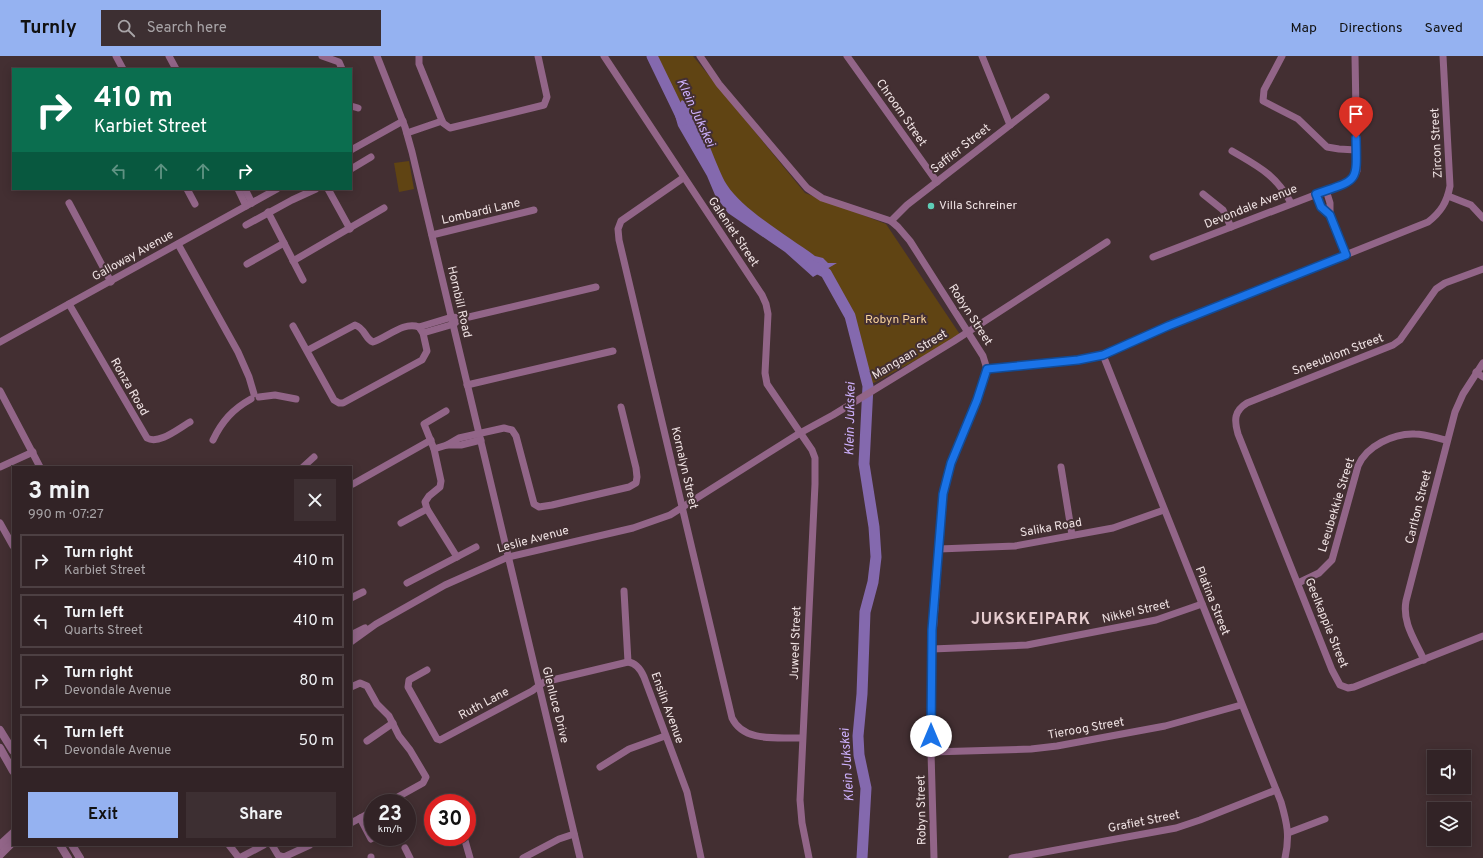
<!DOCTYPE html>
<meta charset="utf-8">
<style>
body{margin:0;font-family:Overpass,sans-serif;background:#3d2f32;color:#f1f3f6;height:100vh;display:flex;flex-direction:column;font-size:15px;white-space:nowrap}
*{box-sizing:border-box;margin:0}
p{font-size:13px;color:#a8a4a7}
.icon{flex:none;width:22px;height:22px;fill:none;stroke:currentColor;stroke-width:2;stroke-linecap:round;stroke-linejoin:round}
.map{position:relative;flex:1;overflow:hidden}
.sheet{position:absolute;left:12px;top:410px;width:340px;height:380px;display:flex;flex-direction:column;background:#322326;border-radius:0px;box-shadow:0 2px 10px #0003,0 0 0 1px #4d4043}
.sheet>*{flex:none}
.top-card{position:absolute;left:12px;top:12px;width:340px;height:122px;border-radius:0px;box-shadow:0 2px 10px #0003,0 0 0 1px #4d4043;background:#0b6e4f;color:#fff;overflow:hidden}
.buttons{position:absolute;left:1427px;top:694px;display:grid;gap:8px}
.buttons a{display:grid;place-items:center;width:44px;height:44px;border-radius:0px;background:#322326;box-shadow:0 2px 10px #0003,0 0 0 1px #4d4043;font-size:20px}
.speed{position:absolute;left:364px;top:738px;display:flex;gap:8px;font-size:20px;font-weight:700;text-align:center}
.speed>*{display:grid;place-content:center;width:52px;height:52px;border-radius:50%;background:#322326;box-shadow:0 2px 10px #0003,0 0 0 1px #4d4043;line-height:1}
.speed small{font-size:10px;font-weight:400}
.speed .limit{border:6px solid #d22;background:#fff;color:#111}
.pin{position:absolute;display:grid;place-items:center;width:34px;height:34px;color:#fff;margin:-41px -17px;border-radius:50% 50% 50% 0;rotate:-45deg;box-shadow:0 0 4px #0007}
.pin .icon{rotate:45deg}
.me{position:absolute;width:44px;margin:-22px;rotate:0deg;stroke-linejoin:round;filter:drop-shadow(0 0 3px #0008)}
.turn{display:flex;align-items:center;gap:14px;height:84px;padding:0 16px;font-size:18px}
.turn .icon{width:52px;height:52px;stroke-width:2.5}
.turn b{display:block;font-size:28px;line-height:34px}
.lanes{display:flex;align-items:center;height:38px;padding:0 16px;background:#0003;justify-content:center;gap:20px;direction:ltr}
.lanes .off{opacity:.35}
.round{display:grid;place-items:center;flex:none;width:42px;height:42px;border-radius:0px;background:#3d2f32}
.overview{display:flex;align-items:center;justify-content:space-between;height:68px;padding:0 16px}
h1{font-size:24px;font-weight:700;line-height:30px}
.button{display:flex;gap:8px;margin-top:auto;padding:8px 16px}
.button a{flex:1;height:46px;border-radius:0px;background:#95b2f1;color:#111;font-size:16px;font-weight:700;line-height:46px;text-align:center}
.button a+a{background:#3d2f32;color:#f1f3f6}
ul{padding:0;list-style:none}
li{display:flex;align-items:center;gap:12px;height:54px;margin:0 8px 6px;padding:0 8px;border:2px solid #4d4043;border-radius:0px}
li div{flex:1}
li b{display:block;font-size:15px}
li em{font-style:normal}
header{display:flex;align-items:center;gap:24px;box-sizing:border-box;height:56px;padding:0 20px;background:#95b2f1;color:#111}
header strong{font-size:19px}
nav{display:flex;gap:22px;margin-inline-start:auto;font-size:14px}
.search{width:280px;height:36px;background:#3d2f32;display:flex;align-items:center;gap:10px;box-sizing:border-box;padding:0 14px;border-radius:0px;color:#a8a4a7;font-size:15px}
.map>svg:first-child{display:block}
</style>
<header>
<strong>Turnly</strong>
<div class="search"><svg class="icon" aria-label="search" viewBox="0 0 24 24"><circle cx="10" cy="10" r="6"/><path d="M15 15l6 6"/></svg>Search here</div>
<nav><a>Map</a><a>Directions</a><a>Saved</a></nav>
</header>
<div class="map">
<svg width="1483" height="802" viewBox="0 0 1483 802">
<rect width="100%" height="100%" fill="#432f32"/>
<!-- green -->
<g fill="#604413">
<path d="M652 0H693L805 137 886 168 961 280 868 330 850 260 826 217 807 207 731 149 681 58Z"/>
<path d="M409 105 414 133 399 136 394 107Z"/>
</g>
<!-- water -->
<path fill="#8469ae" d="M682 44C699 51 715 111 727 129 743 154 789 181 815 200L823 202 828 207H837L813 221 785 196 728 157 715 139 707 120 678 70 674 56Z"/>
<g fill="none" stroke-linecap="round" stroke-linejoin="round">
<!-- river -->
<g stroke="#8469ae" stroke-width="11">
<path d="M652 0 683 64"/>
<path d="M811 209 826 217 850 260 868 330 864 408 874 471 876 501 873 526 865 556 862 638 858 680 859 699 866 732 862 802"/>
</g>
<!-- minor -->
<g stroke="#926588" stroke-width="7">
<path d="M116 0 123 13"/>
<path d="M169 0 176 13"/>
<path d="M322 0 339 6 342 13"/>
<path d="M377 0 405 71 412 96 580 802"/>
<path d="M419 0V8L443 67 450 72 544 49 547 41 538 0"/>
<path d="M604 0 762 239 766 248 768 258 765 317 767 328 812 394 815 402V428L800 744 802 767 809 802"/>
<path d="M700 0 719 28 807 132 822 142 891 165 898 171 910 185 983 300 987 313 985 322 951 407 943 438 932 593 931 696 934 802"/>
<path d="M847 0 937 126"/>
<path d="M982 0 1010 69"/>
<path d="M1282 0 1264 34 1263 45 1298 63 1327 91 1339 93 1356 94"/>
<path d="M351 50 358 52"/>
<path d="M407 77 442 65"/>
<path d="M351 94 403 65"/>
<path d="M1232 95C1259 111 1275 118 1291 147"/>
<path d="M351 113 371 101"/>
<path d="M683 122 621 165 618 173 619 184 732 662C744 687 778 681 802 682"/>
<path d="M187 133 195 148"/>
<path d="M238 133 246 150"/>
<path d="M245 133 252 147"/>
<path d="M328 133 350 173"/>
<path d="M1326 134 1330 147V159"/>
<path d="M1203 138 1223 154 1231 171"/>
<path d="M1316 138 1321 151 1330 159 1346 199"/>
<path d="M1448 140 1471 149 1483 162"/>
<path d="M69 147 111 226"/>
<path d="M268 156 303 224"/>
<path d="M891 165 907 149 1046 41"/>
<path d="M246 169 292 144 316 133"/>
<path d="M432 179 534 154"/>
<path d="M178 188 238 296 249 321 254 338"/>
<path d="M1153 201 1346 127 1354 121 1357 115 1355 0"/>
<path d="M293 205 384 152"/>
<path d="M247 208 284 187"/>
<path d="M1483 213 1445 227 1436 233 1400 284 1393 289 1247 347C1234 355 1234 364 1238 378L1332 614 1340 629 1348 632 1354 631 1483 580"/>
<path d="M69 248 147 382C159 389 179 372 190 366"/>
<path d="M293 270 334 344 339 347H343L422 304 427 295 423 277 419 271C403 265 387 282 373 286 365 283 365 272 355 269L308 294"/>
<path d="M419 271 452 261 460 262 469 261 596 231"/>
<path d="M423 277 454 268 457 265"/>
<path d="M0 286 277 133"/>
<path d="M1103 299 1281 746C1287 767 1290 780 1285 802"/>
<path d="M987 313 1067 305 1103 299 1180 265 1428 166C1441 156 1447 146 1450 130L1443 0"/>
<path d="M1476 316 1483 321"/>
<path d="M467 329 613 295"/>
<path d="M0 335 40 411"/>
<path d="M259 341 275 339 296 343"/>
<path d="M446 355 424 368 434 393 441 425 440 431 429 440 425 446 427 453 457 501"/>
<path d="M213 384C222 365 233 353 251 343"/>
<path d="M447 389H461L481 384"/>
<path d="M434 393 447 389 459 382 504 372 512 374 516 380 534 448 539 451 552 449 629 431 636 427 637 421 636 412 621 351"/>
<path d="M0 411 33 396"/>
<path d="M303 411 314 401"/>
<path d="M1061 411 1072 479"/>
<path d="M353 428 431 384"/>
<path d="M0 467 13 490"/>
<path d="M401 467 427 453"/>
<path d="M939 493 1015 490 1113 472 1164 454"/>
<path d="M407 527 476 491"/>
<path d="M1298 527 1319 517 1332 504 1358 410C1366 390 1394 377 1415 378 1426 378 1436 382 1446 384"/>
<path d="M624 535 628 606"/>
<path d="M351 542 363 536"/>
<path d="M351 579 365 572"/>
<path d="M351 586 376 568 445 529 508 501 633 472 670 459 800 377 833 359 954 285 1107 186"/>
<path d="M932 593 1027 589 1156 564 1202 548"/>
<path d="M1424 604C1415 584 1402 567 1406 545L1455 356 1463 338 1483 307"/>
<path d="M427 614 409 624 408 631 437 683 440 684 532 635 544 626 628 606C637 607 641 614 644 621L687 736 701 802"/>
<path d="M351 631 360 627 367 630 377 648 389 660 399 680 410 694 426 721 423 727 387 747"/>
<path d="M367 685 393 667"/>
<path d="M931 696 1031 693 1057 690 1165 670 1241 649"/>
<path d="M600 711 629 693 665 680"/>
<path d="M360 762 371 783"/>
<path d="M351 767 373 755"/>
<path d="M1288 777 1325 763"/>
<path d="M464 781 470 802"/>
<path d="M229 789 239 802 264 789"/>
<path d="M272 789 278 799 284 801 310 789"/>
<path d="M405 792 410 802"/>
<path d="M371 801V802"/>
<path d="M523 802 559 783 574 778"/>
<path d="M1012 802 1176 772 1200 764 1276 734"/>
</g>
<!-- tertiary -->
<g stroke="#926588" stroke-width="8">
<path d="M0 674 13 695"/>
<path d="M0 692 13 715"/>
<path d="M0 789 13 777"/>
<path d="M60 789 68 802"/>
<path d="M72 789 80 802"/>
<path d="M0 799 13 786"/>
</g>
</g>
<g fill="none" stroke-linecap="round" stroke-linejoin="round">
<defs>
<path id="route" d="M931 680 932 574 943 438 951 407 977 344 987 313 1078 304 1103 299 1168 270 1346 199 1330 159 1321 151 1316 138C1359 123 1357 128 1356 82"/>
</defs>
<!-- route casing -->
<use href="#route" stroke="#114b97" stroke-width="10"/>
<!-- route -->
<use href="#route" stroke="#1a73e8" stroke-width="7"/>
</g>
<!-- markers -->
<circle fill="#5eceb7" stroke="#432f32" stroke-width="1.5" cx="931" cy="150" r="4"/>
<g text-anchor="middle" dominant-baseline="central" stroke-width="4" stroke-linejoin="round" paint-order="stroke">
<!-- street labels -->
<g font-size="12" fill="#f0e3e4" stroke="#432f32">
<text transform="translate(901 57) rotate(55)">Chroom Street</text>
<text transform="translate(1437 87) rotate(-93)">Zircon Street</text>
<text transform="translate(961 93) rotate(-38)">Saffier Street</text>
<text transform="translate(1251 151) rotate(-22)">Devondale Avenue</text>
<text transform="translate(481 156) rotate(-13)">Lombardi Lane</text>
<text transform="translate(733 176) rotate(56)">Galeniet Street</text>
<text transform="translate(133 200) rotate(-29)">Galloway Avenue</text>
<text transform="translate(459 246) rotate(77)">Hornbill Road</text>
<text transform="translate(970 259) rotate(57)">Robyn Street</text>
<text transform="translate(910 299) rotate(-31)">Mangaan Street</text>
<text transform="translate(1338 299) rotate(-21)">Sneeublom Street</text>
<text transform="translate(129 331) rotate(60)">Ronza Road</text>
<text transform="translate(684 412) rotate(77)">Kornalyn Street</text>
<text transform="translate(1337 449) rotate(-73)">Leeubekkie Street</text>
<text transform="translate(1419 451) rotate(-76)">Carlton Street</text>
<text transform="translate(1051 472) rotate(-10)">Salika Road</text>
<text transform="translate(533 484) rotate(-15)">Leslie Avenue</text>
<text transform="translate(1212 545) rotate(68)">Platina Street</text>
<text transform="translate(1136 556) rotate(-13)">Nikkel Street</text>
<text transform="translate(1326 567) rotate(68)">Geelkappie Street</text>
<text transform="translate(796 587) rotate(-88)">Juweel Street</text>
<text transform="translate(484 648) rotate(-28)">Ruth Lane</text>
<text transform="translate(555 649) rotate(76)">Glenluce Drive</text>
<text transform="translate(667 652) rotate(70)">Enslin Avenue</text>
<text transform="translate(1086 673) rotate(-10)">Tieroog Street</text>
<text transform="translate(922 754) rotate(-91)">Robyn Street</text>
<text transform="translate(1144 766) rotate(-11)">Grafiet Street</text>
</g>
<!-- poi labels -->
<g font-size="12" fill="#f0e3e4" stroke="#432f32" text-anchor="start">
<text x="939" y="150">Villa Schreiner</text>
</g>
<!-- park labels -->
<g font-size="12" fill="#f7d19a" stroke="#432f32">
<text x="896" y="264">Robyn Park</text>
</g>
<!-- water labels -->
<g font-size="13" font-style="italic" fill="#cdb0fc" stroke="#432f32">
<text transform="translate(695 57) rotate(65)">Klein Jukskei</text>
<text transform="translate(851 363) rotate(-89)">Klein Jukskei</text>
<text transform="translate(848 709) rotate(-94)">Klein Jukskei</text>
</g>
<!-- district labels -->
<g font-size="16" font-weight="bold" letter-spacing="1" fill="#e6cccf" stroke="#432f32">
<text x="1031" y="564">JUKSKEIPARK</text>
</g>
</g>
</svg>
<div class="buttons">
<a><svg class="icon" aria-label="sound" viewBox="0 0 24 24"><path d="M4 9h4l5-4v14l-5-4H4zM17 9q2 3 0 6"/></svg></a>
<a><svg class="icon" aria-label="layers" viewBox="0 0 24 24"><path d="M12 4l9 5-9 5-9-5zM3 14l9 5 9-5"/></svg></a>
</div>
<div class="speed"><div>23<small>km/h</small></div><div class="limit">30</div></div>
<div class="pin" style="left:1356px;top:82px;background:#d93025"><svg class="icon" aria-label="arrive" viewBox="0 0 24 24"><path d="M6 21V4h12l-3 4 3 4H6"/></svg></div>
<svg class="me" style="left:931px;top:680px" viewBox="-20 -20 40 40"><circle r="19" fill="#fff"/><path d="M0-13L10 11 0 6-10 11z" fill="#1a73e8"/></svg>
<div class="top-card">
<div class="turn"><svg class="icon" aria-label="right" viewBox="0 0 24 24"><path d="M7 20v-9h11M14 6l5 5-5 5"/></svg><div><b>410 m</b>Karbiet Street</div></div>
<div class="lanes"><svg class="icon off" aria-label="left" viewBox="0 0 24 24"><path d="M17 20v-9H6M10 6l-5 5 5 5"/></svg><svg class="icon off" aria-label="ahead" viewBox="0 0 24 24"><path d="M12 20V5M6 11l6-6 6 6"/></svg><svg class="icon off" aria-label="ahead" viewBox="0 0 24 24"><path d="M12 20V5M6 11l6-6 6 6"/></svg><svg class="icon" aria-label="right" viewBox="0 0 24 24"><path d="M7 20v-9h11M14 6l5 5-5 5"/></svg></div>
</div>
<section class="sheet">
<div class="overview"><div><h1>3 min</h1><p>990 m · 07:27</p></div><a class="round"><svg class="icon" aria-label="close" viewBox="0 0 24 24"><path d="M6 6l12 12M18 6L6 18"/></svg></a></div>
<ul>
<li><svg class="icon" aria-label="right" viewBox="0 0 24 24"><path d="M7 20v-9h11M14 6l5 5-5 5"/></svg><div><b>Turn right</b><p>Karbiet Street</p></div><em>410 m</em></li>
<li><svg class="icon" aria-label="left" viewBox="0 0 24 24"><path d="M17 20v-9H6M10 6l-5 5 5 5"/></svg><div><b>Turn left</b><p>Quarts Street</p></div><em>410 m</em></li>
<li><svg class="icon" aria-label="right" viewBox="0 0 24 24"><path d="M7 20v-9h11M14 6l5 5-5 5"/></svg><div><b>Turn right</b><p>Devondale Avenue</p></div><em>80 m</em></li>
<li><svg class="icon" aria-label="left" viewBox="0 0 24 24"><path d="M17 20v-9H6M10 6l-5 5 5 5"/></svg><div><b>Turn left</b><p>Devondale Avenue</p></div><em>50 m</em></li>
</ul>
<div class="button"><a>Exit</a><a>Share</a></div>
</section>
</div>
